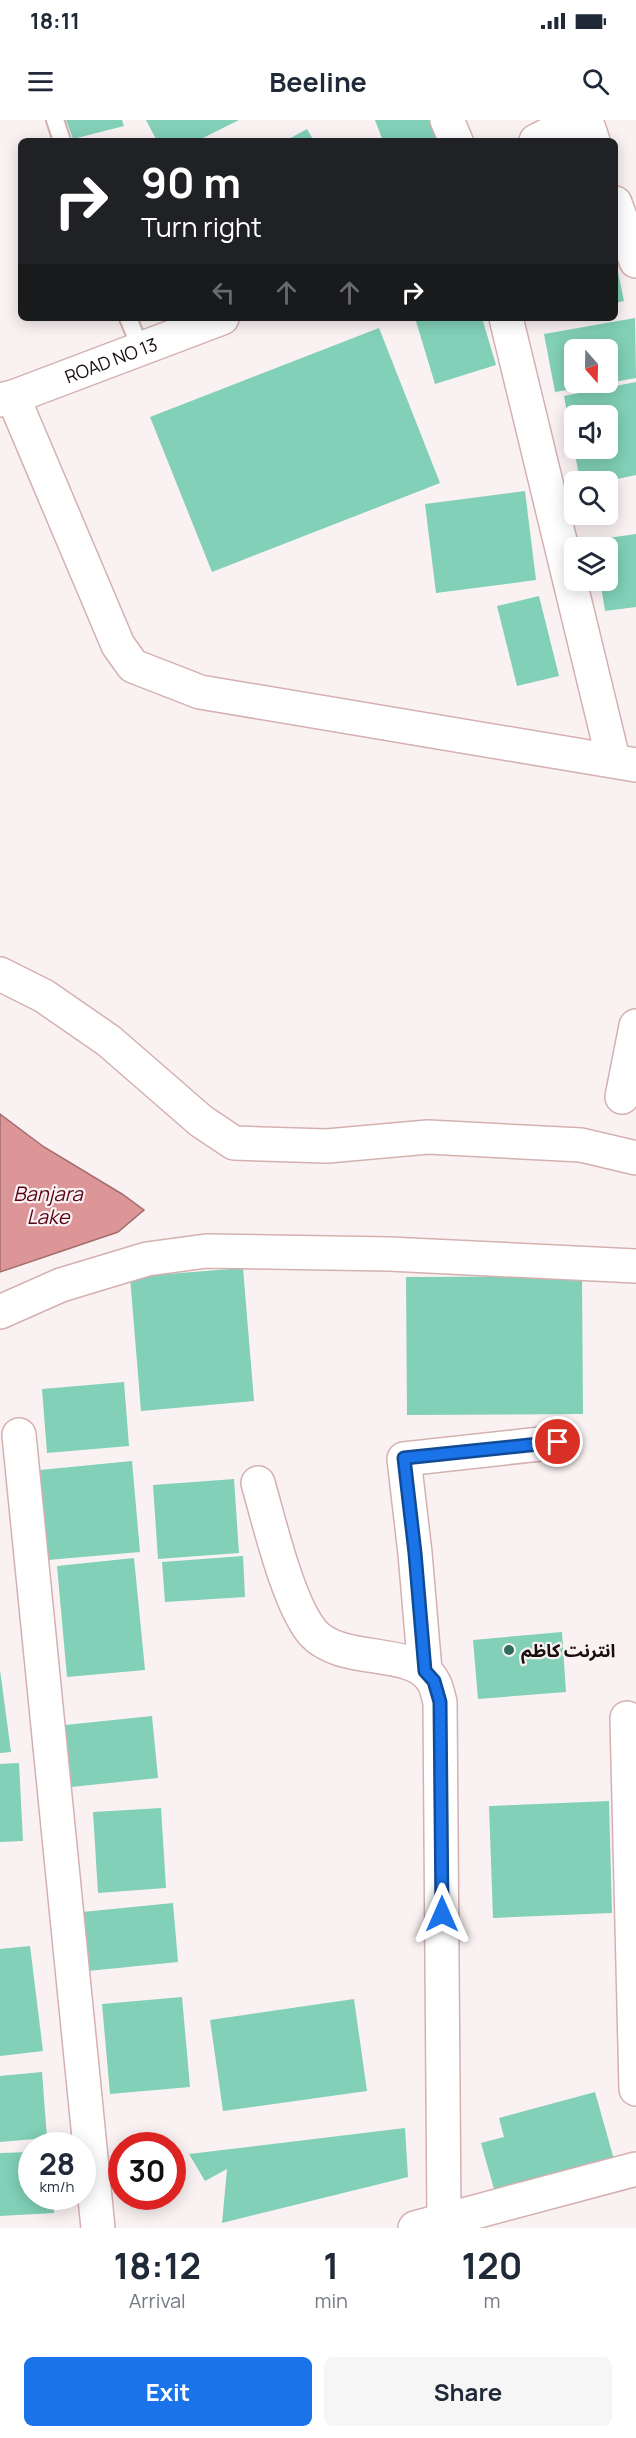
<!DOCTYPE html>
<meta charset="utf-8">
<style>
body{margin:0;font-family:Manrope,"Noto Sans Arabic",sans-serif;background:#f6f6f7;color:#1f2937;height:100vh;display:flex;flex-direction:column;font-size:22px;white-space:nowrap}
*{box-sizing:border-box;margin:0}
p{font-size:20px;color:#747a83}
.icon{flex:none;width:33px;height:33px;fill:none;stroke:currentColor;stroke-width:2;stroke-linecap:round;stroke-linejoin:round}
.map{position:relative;height:2108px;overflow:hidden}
.panel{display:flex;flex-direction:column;background:#fff;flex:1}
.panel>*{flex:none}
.banner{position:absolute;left:18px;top:18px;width:600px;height:183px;border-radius:9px;box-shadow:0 3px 15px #0003;background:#202124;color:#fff;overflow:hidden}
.needle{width:39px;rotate:160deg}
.buttons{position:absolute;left:564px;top:219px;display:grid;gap:12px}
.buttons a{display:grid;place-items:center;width:54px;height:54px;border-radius:9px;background:#fff;box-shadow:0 3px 15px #0003;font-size:30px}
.speed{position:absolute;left:18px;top:2012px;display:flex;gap:12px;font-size:30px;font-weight:700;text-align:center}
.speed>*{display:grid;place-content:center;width:78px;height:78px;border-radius:50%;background:#fff;box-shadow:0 3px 15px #0003;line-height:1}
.speed small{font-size:15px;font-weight:400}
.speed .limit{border:9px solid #d22;background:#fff;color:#111}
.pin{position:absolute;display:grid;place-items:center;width:51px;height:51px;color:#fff;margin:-26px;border:3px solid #fff;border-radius:50%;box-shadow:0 2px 6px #0007}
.me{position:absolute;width:66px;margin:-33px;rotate:0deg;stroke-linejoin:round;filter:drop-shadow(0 0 4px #0008)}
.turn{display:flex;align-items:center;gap:21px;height:126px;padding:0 24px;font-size:27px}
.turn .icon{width:78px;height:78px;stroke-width:2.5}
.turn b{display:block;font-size:42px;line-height:51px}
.lanes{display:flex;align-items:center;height:57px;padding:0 24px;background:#0003;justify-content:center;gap:30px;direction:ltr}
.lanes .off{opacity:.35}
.eta{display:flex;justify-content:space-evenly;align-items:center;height:102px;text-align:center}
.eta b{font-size:36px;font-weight:700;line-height:42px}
.action{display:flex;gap:12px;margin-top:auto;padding:12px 24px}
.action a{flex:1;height:69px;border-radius:9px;background:#1a73e8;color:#fff;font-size:24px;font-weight:700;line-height:69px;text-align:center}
.action a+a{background:#f6f6f7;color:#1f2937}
.status{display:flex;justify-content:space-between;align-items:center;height:42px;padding:0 30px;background:#fff;direction:ltr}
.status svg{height:16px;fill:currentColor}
header{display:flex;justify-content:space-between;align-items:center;height:78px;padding:0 24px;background:#fff;font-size:27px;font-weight:700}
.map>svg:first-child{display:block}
</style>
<div class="status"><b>18:11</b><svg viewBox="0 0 49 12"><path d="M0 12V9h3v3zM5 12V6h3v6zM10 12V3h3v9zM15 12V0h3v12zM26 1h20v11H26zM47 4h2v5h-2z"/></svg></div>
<header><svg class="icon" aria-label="menu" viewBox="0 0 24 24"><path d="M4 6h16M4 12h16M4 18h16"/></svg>Beeline<svg class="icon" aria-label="search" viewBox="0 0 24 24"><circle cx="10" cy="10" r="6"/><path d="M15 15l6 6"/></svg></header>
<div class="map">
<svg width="636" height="2108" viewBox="0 0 636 2108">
<rect width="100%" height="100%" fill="#faf2f2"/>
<!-- water -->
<path fill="#dd9698" stroke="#a26d6e" stroke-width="1.5" d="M0 994 44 1027 122 1074 144 1090 118 1112 0 1152Z"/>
<!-- building -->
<g fill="#81d0b7">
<path d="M66 0H122L124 6 73 19Z"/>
<path d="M146 0H239L197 21H157Z"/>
<path d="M375 0H435L441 17 431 21H383Z"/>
<path d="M307 9 314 21H285Z"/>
<path d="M615 138 624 181 615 183Z"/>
<path d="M415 198H482L496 245 435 264Z"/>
<path d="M635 198 636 258 608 263V230H574V262L603 264 555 272 544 214Z"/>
<path d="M379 208 440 363 212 452 150 297Z"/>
<path d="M636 262V355L603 362H580L574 328H608V296H574L573 326 564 276Z"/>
<path d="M525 371 536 460 436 473 425 384Z"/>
<path d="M636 414V487L605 491 600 460H608V428H595L594 420Z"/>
<path d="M539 476 559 556 517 566 497 486Z"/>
<path d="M243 1148 254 1281 141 1291 130 1157Z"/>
<path d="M582 1156 583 1294 407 1295 406 1157Z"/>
<path d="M124 1262 129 1326 47 1333 42 1269Z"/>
<path d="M132 1341 140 1432 48 1440 40 1350Z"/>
<path d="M234 1359 239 1433 158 1439 153 1365Z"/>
<path d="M243 1436 245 1477 165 1482 162 1442Z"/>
<path d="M134 1438 145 1550 67 1557 57 1446Z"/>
<path d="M562 1512 566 1572 478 1579 473 1520Z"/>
<path d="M0 1550 11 1632 0 1633Z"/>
<path d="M152 1596 158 1658 71 1667 65 1605Z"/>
<path d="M19 1643 23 1721 0 1722V1644Z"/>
<path d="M609 1681 612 1793 493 1798 489 1686Z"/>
<path d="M161 1688 166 1768 98 1773 93 1692Z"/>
<path d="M173 1783 178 1842 88 1851 82 1792Z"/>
<path d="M30 1826 43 1931 0 1936V1829Z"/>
<path d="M182 1877 190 1967 110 1974 102 1884Z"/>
<path d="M354 1879 367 1971 223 1991 210 1900Z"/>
<path d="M42 1952 47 2018 0 2022V1956Z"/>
<path d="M595 1972 615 2043 523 2078 518 2062 494 2069 481 2023 504 2017 499 1998Z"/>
<path d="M405 2008 408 2057 222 2103 227 2049 205 2061 189 2034Z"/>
<path d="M32 2032V2076H54V2093L0 2096V2033Z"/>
</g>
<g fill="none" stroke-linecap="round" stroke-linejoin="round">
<defs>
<g id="service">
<path d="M55 0 62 21"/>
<path d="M128 198 141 229"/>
</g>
<g id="minor">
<path d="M447 0 456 21"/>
<path d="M586 0 593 21"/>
<path d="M615 83 636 141"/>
<path d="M506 198 613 639"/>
<path d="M13 277 118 525 133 546 200 572 636 645"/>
<path d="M0 854 44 876 109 921 201 1001 234 1023 327 1026 428 1017 581 1025 636 1038"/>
<path d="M622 977 636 906"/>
<path d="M0 1192 61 1165 147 1139 206 1131 389 1134 636 1146"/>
<path d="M19 1315 98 2108"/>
<path d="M258 1363C269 1401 288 1484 313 1513 343 1546 413 1526 433 1561 437 1567 438 1576 440 1582L444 2100"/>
<path d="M425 1551 415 1433 404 1339 558 1322"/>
<path d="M627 1598 636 1969"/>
<path d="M415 2108 636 2049"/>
</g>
<g id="tertiary">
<path d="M536 21 577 0"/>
<path id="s1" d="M0 280 13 277 222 198"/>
</g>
</defs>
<!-- service casing -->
<use href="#service" stroke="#d5b0b0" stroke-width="20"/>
<!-- minor casing -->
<use href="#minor" stroke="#d5b0b0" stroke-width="36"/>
<!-- tertiary casing -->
<use href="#tertiary" stroke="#d5b0b0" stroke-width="36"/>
<!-- service -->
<use href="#service" stroke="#fff" stroke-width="16"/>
<!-- minor -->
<use href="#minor" stroke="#fff" stroke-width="33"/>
<!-- tertiary -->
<use href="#tertiary" stroke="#fff" stroke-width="33"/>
</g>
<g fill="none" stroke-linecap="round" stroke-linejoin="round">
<defs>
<path id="route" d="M442 1794 440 1582 434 1561 425 1551 415 1433 404 1338 558 1322"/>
</defs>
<!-- route casing -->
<use href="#route" stroke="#114b97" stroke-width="15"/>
<!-- route -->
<use href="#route" stroke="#1a73e8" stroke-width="10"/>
</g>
<!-- markers -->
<circle fill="#2e6d5b" stroke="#faf2f2" stroke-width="2" cx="509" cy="1530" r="6"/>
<g text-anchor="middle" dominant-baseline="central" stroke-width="4.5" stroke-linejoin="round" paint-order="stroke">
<!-- street labels -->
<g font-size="18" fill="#180c0c" stroke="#faf2f2">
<text stroke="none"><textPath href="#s1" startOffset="118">ROAD NO 13</textPath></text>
</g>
<!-- poi labels -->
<g font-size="18" font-weight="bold" fill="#180c0c" stroke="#faf2f2" text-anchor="start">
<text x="521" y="1530">انترنت كاظم</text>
</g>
<!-- water labels -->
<g font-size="20" font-style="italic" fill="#590215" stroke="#faf2f2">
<text x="48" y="1073">Banjara<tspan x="48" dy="23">Lake</tspan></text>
</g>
</g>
</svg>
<div class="buttons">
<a><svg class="needle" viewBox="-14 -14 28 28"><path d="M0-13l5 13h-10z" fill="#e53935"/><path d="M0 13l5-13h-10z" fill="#747a83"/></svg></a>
<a><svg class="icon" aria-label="sound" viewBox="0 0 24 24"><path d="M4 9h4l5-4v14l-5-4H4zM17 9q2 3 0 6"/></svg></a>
<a><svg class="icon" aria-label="search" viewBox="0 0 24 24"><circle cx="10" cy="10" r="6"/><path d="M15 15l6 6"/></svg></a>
<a><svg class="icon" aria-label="layers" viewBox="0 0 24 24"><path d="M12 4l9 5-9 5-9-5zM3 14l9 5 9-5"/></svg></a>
</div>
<div class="speed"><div>28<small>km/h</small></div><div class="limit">30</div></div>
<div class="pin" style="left:558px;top:1322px;background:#d93025"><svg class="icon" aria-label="arrive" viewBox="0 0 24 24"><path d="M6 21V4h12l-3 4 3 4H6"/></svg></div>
<svg class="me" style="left:442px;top:1794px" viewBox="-20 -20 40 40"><path d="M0-17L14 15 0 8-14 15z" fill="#1a73e8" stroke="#fff" stroke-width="4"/></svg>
<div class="banner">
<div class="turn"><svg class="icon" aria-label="right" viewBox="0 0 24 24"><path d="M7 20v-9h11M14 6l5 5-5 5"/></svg><div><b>90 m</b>Turn right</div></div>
<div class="lanes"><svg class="icon off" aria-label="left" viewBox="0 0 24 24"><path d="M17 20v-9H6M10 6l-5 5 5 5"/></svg><svg class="icon off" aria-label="ahead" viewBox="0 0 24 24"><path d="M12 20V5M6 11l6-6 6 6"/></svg><svg class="icon off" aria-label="ahead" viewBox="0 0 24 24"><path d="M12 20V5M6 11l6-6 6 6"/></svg><svg class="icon" aria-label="right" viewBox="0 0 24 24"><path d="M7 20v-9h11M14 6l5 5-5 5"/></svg></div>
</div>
</div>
<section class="panel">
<div class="eta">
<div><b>18:12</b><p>Arrival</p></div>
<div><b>1</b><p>min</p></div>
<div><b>120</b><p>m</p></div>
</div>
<div class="action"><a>Exit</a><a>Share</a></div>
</section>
